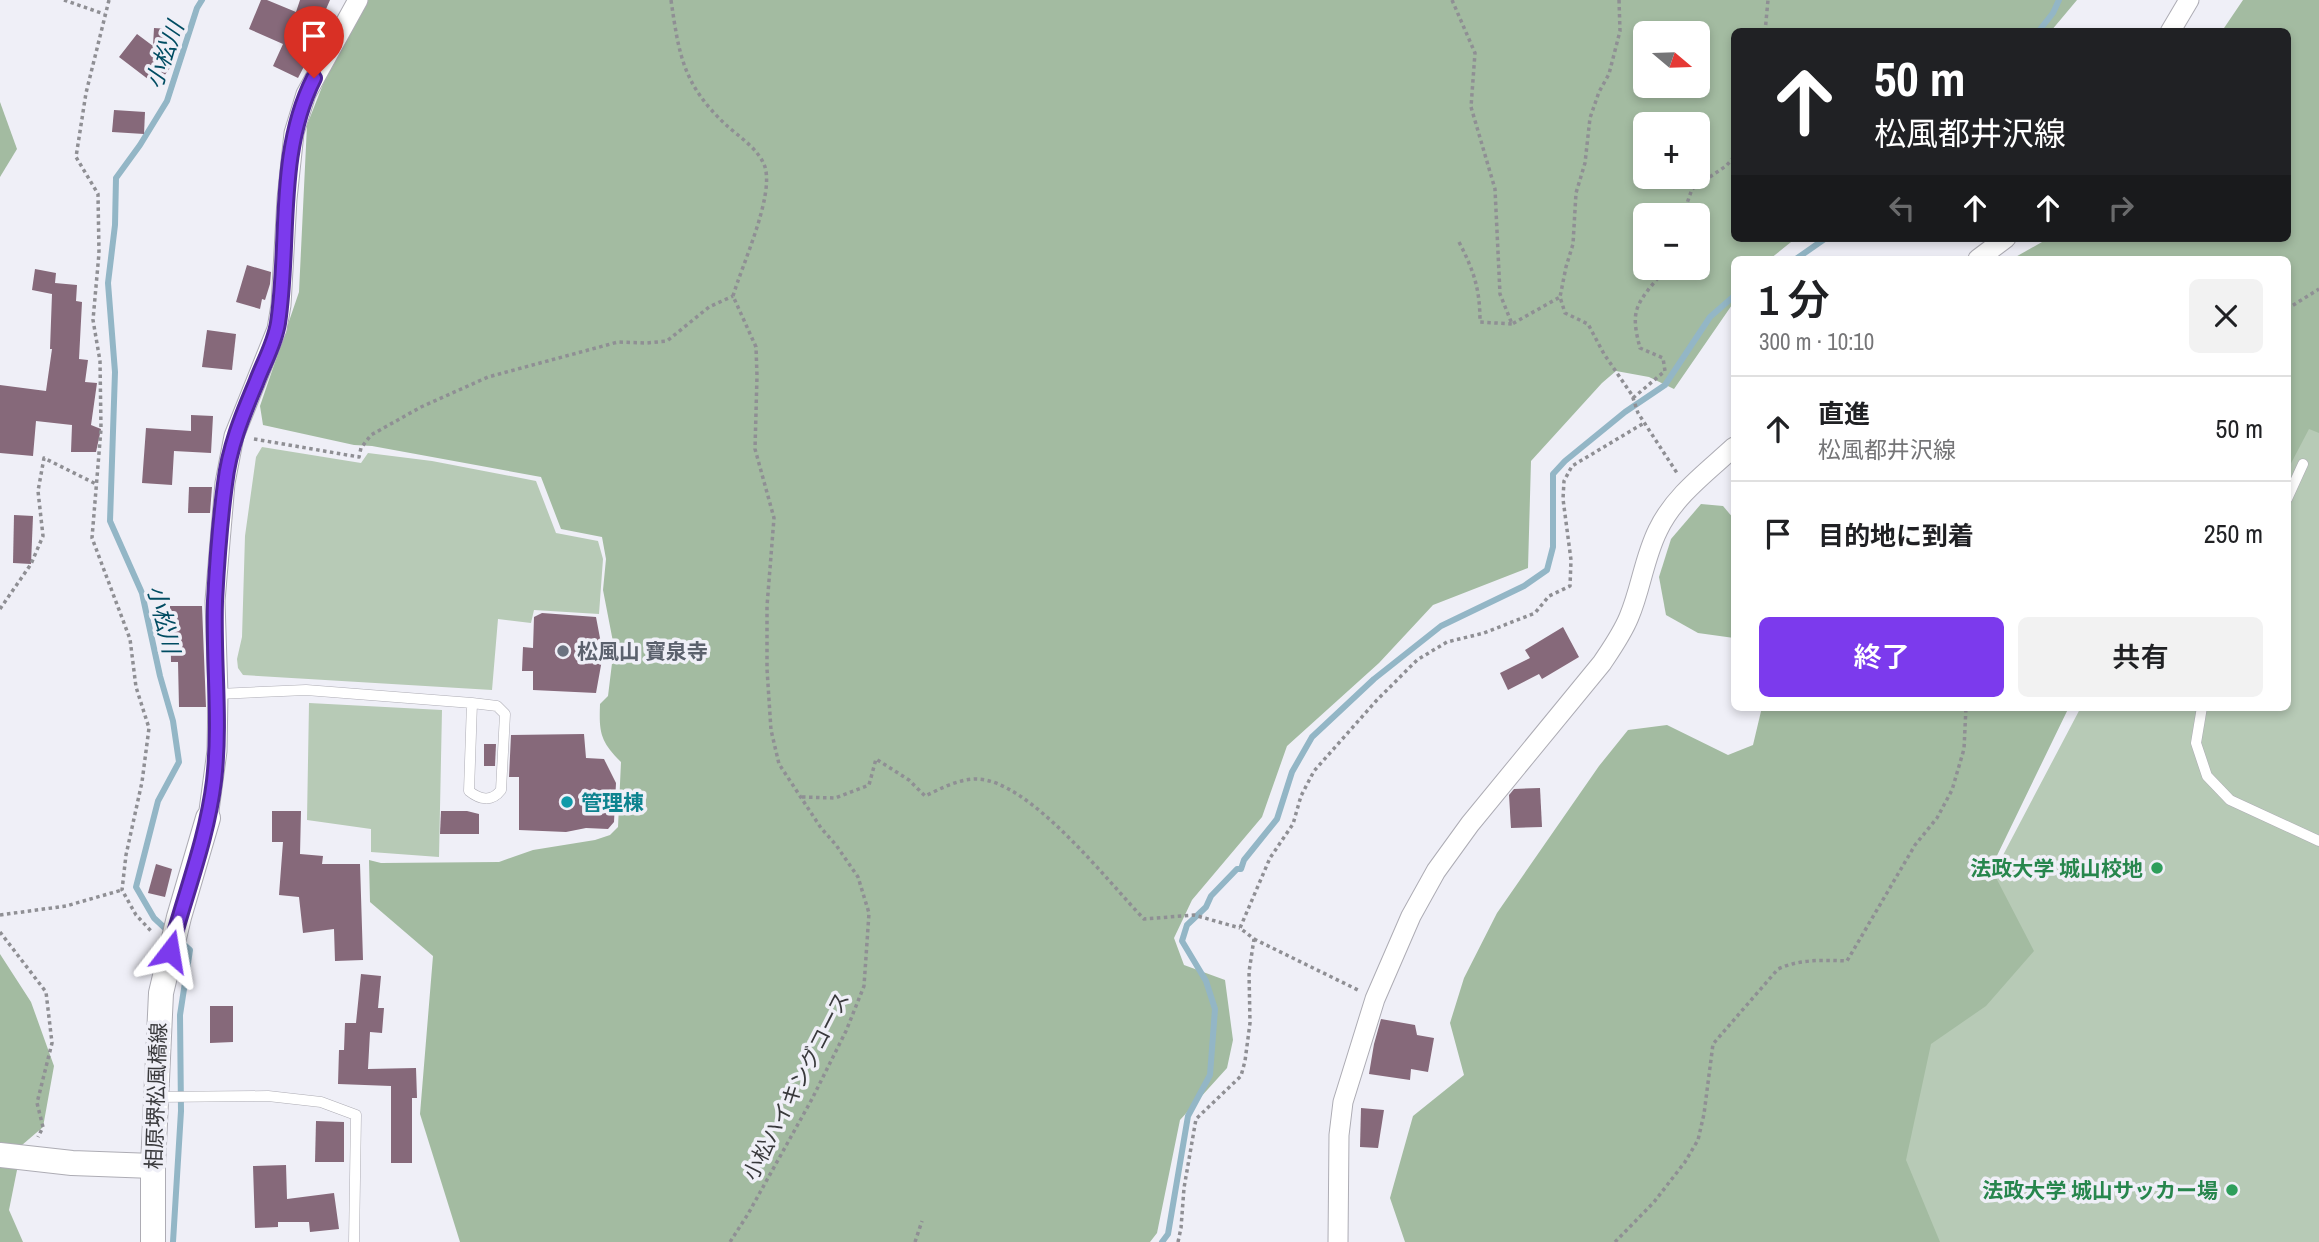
<!DOCTYPE html>
<html lang="ja">
<meta charset="utf-8">
<style>
body{margin:0;font-family:"Archivo Narrow","Noto Sans JP",sans-serif;background:#f2f2f2;color:#202124;height:100vh;display:flex;flex-direction:column;font-size:26px;white-space:nowrap}
*{box-sizing:border-box;margin:0}
p{font-size:23px;color:#757577}
.icon{flex:none;width:38px;height:38px;fill:none;stroke:currentColor;stroke-width:2;stroke-linecap:round;stroke-linejoin:round}
.map{position:relative;flex:1;overflow:hidden}
.sheet{position:absolute;left:1731px;top:256px;width:560px;height:455px;display:flex;flex-direction:column;background:#fff;border-radius:10px;box-shadow:0 4px 10px #0003}
.sheet>*{flex:none}
.guide{position:absolute;left:1731px;top:28px;width:560px;height:214px;border-radius:10px;box-shadow:0 4px 10px #0003;background:#202124;color:#fff;overflow:hidden}
.needle{width:46px;rotate:109deg}
.fabs{position:absolute;left:1633px;top:21px;display:grid;gap:14px}
.fabs a{display:grid;place-items:center;width:77px;height:77px;border-radius:10px;background:#fff;box-shadow:0 4px 10px #0003;font-size:35px}
.pin{position:absolute;display:grid;place-items:center;width:60px;height:60px;color:#fff;margin:-72px -30px;border-radius:50% 50% 50% 0;rotate:-45deg;box-shadow:0 0 7px #0007}
.pin .icon{rotate:45deg}
.me{position:absolute;width:77px;margin:-38px;rotate:14deg;stroke-linejoin:round;filter:drop-shadow(0 0 5px #0008)}
.turn{display:flex;align-items:center;gap:24px;height:147px;padding:0 28px;font-size:32px}
.turn .icon{width:91px;height:91px;stroke-width:2.5}
.turn b{display:block;font-size:49px;line-height:60px}
.lanes{display:flex;align-items:center;height:66px;padding:0 28px;background:#0003;justify-content:center;gap:35px;direction:ltr}
.lanes .off{opacity:.35}
.round{display:grid;place-items:center;flex:none;width:74px;height:74px;border-radius:10px;background:#f2f2f2}
.headline{display:flex;align-items:center;justify-content:space-between;height:119px;padding:0 28px}
h1{font-size:42px;font-weight:600;line-height:52px}
.cta{display:flex;gap:14px;margin-top:auto;padding:14px 28px}
.cta a{flex:1;height:80px;border-radius:10px;background:#7c3aed;color:#fff;font-size:28px;font-weight:600;line-height:80px;text-align:center}
.cta a+a{background:#f2f2f2;color:#202124}
ul{padding:0;list-style:none}
li{display:flex;align-items:center;gap:21px;height:105px;padding:0 28px;border-top:2px solid #e0e0e0}
li div{flex:1}
li b{display:block;font-size:26px}
li em{font-style:normal}
.map>svg:first-child{display:block}
</style>
<div class="map">
<svg width="2319" height="1242" viewBox="0 0 2319 1242">
<rect width="100%" height="100%" fill="#efeff7"/>
<!-- green -->
<g fill="#b7cab6">
<path d="M2308 417 2319 420V1242H1912L1878 1165 1911 1030 2081 707H2287V462Z"/>
<path d="M262 447 361 463 368 453 432 461 536 481 556 533 598 541 603 559 599 614 534 610 531 623 498 619 492 690 243 675 238 668 237 659 242 637 245 536 256 457Z"/>
<path d="M309 703 442 710 439 857 371 852V829L307 820Z"/>
</g>
<!-- forest -->
<g fill="#a3bba1" fill-rule="evenodd">
<path d="M368 0H2077L2051 31 1734 32V238H1796L1770 259H1734V302L1674 389 1649 377 1616 371 1602 383 1531 461 1528 568 1433 605 1379 663 1287 746 1262 817 1192 900 1174 938 1184 965 1225 980 1233 1040 1227 1068 1180 1120 1157 1233 1150 1242H460L420 1114 433 956 370 902 369 860 381 863 499 862 533 850 595 840 610 835 618 827 621 762C600 741 599 732 600 704L608 696 614 647 603 590 606 559 602 537 561 529 541 477 372 446 354 445 263 425 260 406 299 292 307 125 329 69ZM1645 33H1698V86H1645ZM1645 124H1698V177H1645ZM1645 215H1698V268H1645Z"/>
<path d="M2243 0H2319V433L2309 429 2287 471V259H2012L2049 238H2287V32L2222 31Z"/>
<path d="M0 102 17 149 0 177Z"/>
<path d="M1701 504 1723 506 1734 519V638L1698 633 1666 615 1659 577 1671 539Z"/>
<path d="M1762 707H2069L1991 868 2034 951 1986 1006 1931 1044 1906 1160 1940 1242H1405L1390 1198 1413 1116 1464 1075 1450 1023 1464 978 1497 913 1599 766 1628 730 1667 725 1728 755 1753 745Z"/>
<path d="M0 954 31 1002 54 1066 43 1127 22 1145 9 1210 23 1242H0Z"/>
</g>
<g fill="none" stroke-linecap="round" stroke-linejoin="round">
<!-- stream -->
<g stroke="#93b6c6" stroke-width="6">
<path d="M2038 32 2053 13 2059 0"/>
<path d="M1796 259 1826 238"/>
<path d="M169 932 154 918 136 887 158 801 179 762 173 721 160 676 142 593 110 521 115 372 108 283 115 225 116 178 140 145 167 101 197 8 202 0"/>
<path d="M173 1242 181 1111 180 1015 190 950 180 941"/>
<path d="M1162 1242 1168 1234 1188 1116 1210 1075 1215 1009 1206 981 1182 941 1187 925 1206 907 1211 896 1237 869H1241L1244 860 1277 819 1292 772 1312 737 1374 679 1441 626 1524 586 1547 570 1553 547V474L1565 461 1625 412 1665 385 1710 317 1734 296"/>
</g>
</g>
<!-- building -->
<g fill="#86697a">
<path d="M261 0H267L296 12 300 0H330L320 23 316 22 304 52 310 55 298 78 273 66 283 44 249 29Z"/>
<path d="M154 28 169 29V58L174 62 157 86 119 57 137 34 153 46Z"/>
<path d="M114 110 145 112 144 134 112 132Z"/>
<path d="M247 265 271 272 270 284 265 300 262 299 260 309 236 302Z"/>
<path d="M35 269 56 273 55 283 77 285 76 301 82 302 79 359 88 360 85 382 97 383 91 425 101 429 96 452H71L72 425 36 421 33 456 0 453V385L46 391 52 349H50L52 294 32 290Z"/>
<path d="M207 330 236 334 232 370 202 367Z"/>
<path d="M191 415 213 416 211 453 174 451 172 485 142 483 146 428 191 431Z"/>
<path d="M189 487H212L210 513H188Z"/>
<path d="M14 515 33 516 31 564 13 563Z"/>
<path d="M170 606H202L206 707H179L178 662H171Z"/>
<path d="M542 613 596 617 603 654 596 693 533 690V671H522L523 647 533 648 534 617Z"/>
<path d="M1563 627 1579 657 1542 679 1539 674 1508 690 1500 673 1530 658 1525 650Z"/>
<path d="M584 734 586 758 604 759 616 783 614 822 608 829 586 828 566 832 519 830V777H509L511 735Z"/>
<path d="M484 744H496L495 766H484Z"/>
<path d="M1540 788 1542 827 1511 828 1509 795 1514 789Z"/>
<path d="M272 811H301L300 854 323 856 322 864H360L363 960 335 961 334 929 303 933 299 897 279 895 283 842H272Z"/>
<path d="M441 811H467L479 814V834H440Z"/>
<path d="M156 864 172 869 165 897 148 893Z"/>
<path d="M361 974 381 976 378 1008H384L382 1033 370 1032 368 1069 416 1068 417 1098H412V1163H391V1086L338 1084 339 1050H344L345 1023H356Z"/>
<path d="M210 1006H233V1042L210 1043Z"/>
<path d="M1381 1019 1415 1025 1417 1035 1434 1038 1428 1072 1411 1069 1410 1080 1369 1074 1374 1044Z"/>
<path d="M1361 1108 1384 1110 1378 1148 1360 1147Z"/>
<path d="M316 1121 344 1122V1162H315Z"/>
<path d="M286 1165 287 1199 334 1193 339 1229 310 1232 309 1222H278V1227L255 1228 253 1166Z"/>
</g>
<g fill="none" stroke-linecap="round" stroke-linejoin="round">
<defs>
<g id="service">
<path d="M2287 499 2303 464"/>
<path d="M218 694 306 690 472 703 497 706 505 714 501 790C492 802 480 800 469 791L472 703"/>
<path d="M2202 707 2196 743 2207 776 2230 800 2319 841"/>
<path d="M157 1097 268 1096 321 1102 356 1115 354 1242"/>
</g>
<g id="minor">
<path d="M2170 32 2189 0"/>
<path d="M1978 259 2006 238"/>
<path d="M208 818 217 751 218 694 215 601 225 483 234 436 277 329 281 305 287 199 294 133 306 94 358 0"/>
<path d="M1338 1242 1339 1135 1343 1102 1375 999 1411 916 1436 871 1470 824 1602 663C1612 648 1622 634 1629 617 1641 589 1644 558 1658 530 1674 496 1707 472 1734 447"/>
</g>
<g id="tertiary">
<path d="M0 1155 72 1163 153 1166"/>
<path d="M153 1242V1166L161 993 179 917 208 818"/>
</g>
</defs>
<!-- service casing -->
<use href="#service" stroke="#adacb4" stroke-width="11"/>
<!-- minor casing -->
<use href="#minor" stroke="#adacb4" stroke-width="21"/>
<!-- tertiary casing -->
<use href="#tertiary" stroke="#adacb4" stroke-width="26"/>
<!-- path -->
<g stroke="#8f8f94" stroke-width="3.5" stroke-dasharray="3.5 3.5" stroke-linecap="butt">
<path d="M64 0 104 14"/>
<path d="M109 0 86 93 76 157 98 194 99 253 93 320 100 361 101 429 92 538 130 639 136 687 149 728 142 782 126 855 122 890 136 915 152 932"/>
<path d="M671 0C679 55 683 84 725 124 738 136 759 149 765 167 774 197 742 265 733 296L756 347 757 376 755 449 774 518 767 606V669L771 730 779 764 821 828 836 845 858 877 869 913 864 986 846 1031 812 1099 748 1214 730 1242"/>
<path d="M1452 0 1475 53 1471 107 1495 189 1500 294 1512 324 1560 297"/>
<path d="M1619 0 1620 31 1609 74 1599 92 1590 118 1585 163 1576 193 1573 244 1566 267 1560 297 1565 313 1588 324 1604 354 1632 395 1638 413 1677 473"/>
<path d="M1765 32 1768 0"/>
<path d="M1683 215 1692 189 1726 166 1734 157"/>
<path d="M1459 242C1474 271 1480 289 1480 322L1512 324"/>
<path d="M2287 309 2319 289"/>
<path d="M1633 398 1665 371 1663 358 1640 348C1637 336 1633 321 1637 309 1641 296 1658 278 1667 268"/>
<path d="M254 439 359 457 361 448 371 435 421 407 488 377 618 342 647 343 667 341 709 307 733 296"/>
<path d="M0 609 31 564 43 536 38 491 44 458 96 484"/>
<path d="M802 797 835 798 869 785 876 759 909 780 925 796C940 789 958 779 976 779 1029 779 1108 882 1144 919L1194 915 1240 928"/>
<path d="M0 915 66 906 122 890"/>
<path d="M0 932 46 992 52 1043 37 1103 43 1127 38 1137"/>
<path d="M1254 939 1358 990"/>
<path d="M915 1242 922 1221"/>
<path d="M1178 1242 1181 1228 1184 1188 1196 1119 1241 1076 1245 1061 1250 1023 1249 972 1254 939 1240 928 1270 858 1293 824 1301 796 1314 771 1376 701 1417 660 1447 642 1484 633 1535 613 1549 596 1570 586 1571 560 1563 499 1564 481 1572 466 1644 423"/>
<path d="M1615 1242 1654 1202 1685 1162 1698 1140 1704 1114 1713 1044 1778 969C1800 959 1823 960 1847 961L1915 845 1937 818 1952 790 1964 749 1966 707"/>
</g>
<!-- service -->
<use href="#service" stroke="#fff" stroke-width="10"/>
<!-- minor -->
<use href="#minor" stroke="#fff" stroke-width="19"/>
<!-- tertiary -->
<use href="#tertiary" stroke="#fff" stroke-width="24"/>
</g>
<g fill="none" stroke-linecap="round" stroke-linejoin="round">
<defs>
<path id="route" d="M170 951C185 894 207 839 214 781 221 721 213 661 215 601 217 562 220 522 225 484 229 448 242 416 256 383 263 364 275 343 278 323 290 243 276 153 314 78"/>
</defs>
<!-- route casing -->
<use href="#route" stroke="#51269a" stroke-width="18"/>
<!-- route -->
<use href="#route" stroke="#7c3aed" stroke-width="12"/>
</g>
<!-- markers -->
<circle fill="#6b7280" stroke="#efeff7" stroke-width="2.5" cx="563" cy="651" r="7"/>
<circle fill="#0f9aa8" stroke="#efeff7" stroke-width="2.5" cx="567" cy="802" r="7"/>
<g fill="#2e9e5b" stroke="#efeff7" stroke-width="2.5">
<circle cx="2157" cy="868" r="7"/>
<circle cx="2232" cy="1190" r="7"/>
</g>
<g text-anchor="middle" dominant-baseline="central" stroke-width="7" stroke-linejoin="round" paint-order="stroke">
<!-- worship labels -->
<g font-size="21" font-weight="bold" fill="#5b616d" stroke="#efeff7" text-anchor="start">
<text x="577" y="651">松風山 寶泉寺</text>
</g>
<!-- culture labels -->
<g font-size="21" font-weight="bold" fill="#0d838f" stroke="#efeff7" text-anchor="start">
<text x="581" y="802">管理棟</text>
</g>
<!-- leisure labels -->
<g font-size="21" font-weight="bold" fill="#27864d" stroke="#efeff7" text-anchor="end">
<text x="2143" y="868">法政大学 城山校地</text>
<text x="2218" y="1190">法政大学 城山サッカー場</text>
</g>
<!-- street labels -->
<g font-size="21" fill="#39393c" stroke="#efeff7">
<text transform="translate(796 1086) rotate(-63)">小松ハイキングコース</text>
<text transform="translate(156 1096) rotate(-88)">相原堺松風橋線</text>
</g>
<!-- water labels -->
<g font-size="23" font-style="italic" fill="#004c62" stroke="#efeff7">
<text transform="translate(164 55) rotate(-70)">小松川</text>
<text transform="translate(164 619) rotate(76)">小松川</text>
</g>
</g>
</svg>
<div class="fabs">
<a><svg class="needle" viewBox="-14 -14 28 28"><path d="M0-13l5 13h-10z" fill="#e53935"/><path d="M0 13l5-13h-10z" fill="#757577"/></svg></a>
<a>+</a>
<a>−</a>
</div>
<div class="pin" style="left:314px;top:78px;background:#d93025"><svg class="icon" aria-label="arrive" viewBox="0 0 24 24"><path d="M6 21V4h12l-3 4 3 4H6"/></svg></div>
<svg class="me" style="left:170px;top:951px" viewBox="-20 -20 40 40"><path d="M0-17L14 15 0 8-14 15z" fill="#7c3aed" stroke="#fff" stroke-width="4"/></svg>
<div class="guide">
<div class="turn"><svg class="icon" aria-label="ahead" viewBox="0 0 24 24"><path d="M12 20V5M6 11l6-6 6 6"/></svg><div><b>50 m</b>松風都井沢線</div></div>
<div class="lanes"><svg class="icon off" aria-label="left" viewBox="0 0 24 24"><path d="M17 20v-9H6M10 6l-5 5 5 5"/></svg><svg class="icon" aria-label="ahead" viewBox="0 0 24 24"><path d="M12 20V5M6 11l6-6 6 6"/></svg><svg class="icon" aria-label="ahead" viewBox="0 0 24 24"><path d="M12 20V5M6 11l6-6 6 6"/></svg><svg class="icon off" aria-label="right" viewBox="0 0 24 24"><path d="M7 20v-9h11M14 6l5 5-5 5"/></svg></div>
</div>
<section class="sheet">
<div class="headline"><div><h1>1 分</h1><p>300 m · 10:10</p></div><a class="round"><svg class="icon" aria-label="close" viewBox="0 0 24 24"><path d="M6 6l12 12M18 6L6 18"/></svg></a></div>
<ul>
<li><svg class="icon" aria-label="ahead" viewBox="0 0 24 24"><path d="M12 20V5M6 11l6-6 6 6"/></svg><div><b>直進</b><p>松風都井沢線</p></div><em>50 m</em></li>
<li><svg class="icon" aria-label="arrive" viewBox="0 0 24 24"><path d="M6 21V4h12l-3 4 3 4H6"/></svg><div><b>目的地に到着</b></div><em>250 m</em></li>
</ul>
<div class="cta"><a>終了</a><a>共有</a></div>
</section>
</div>
